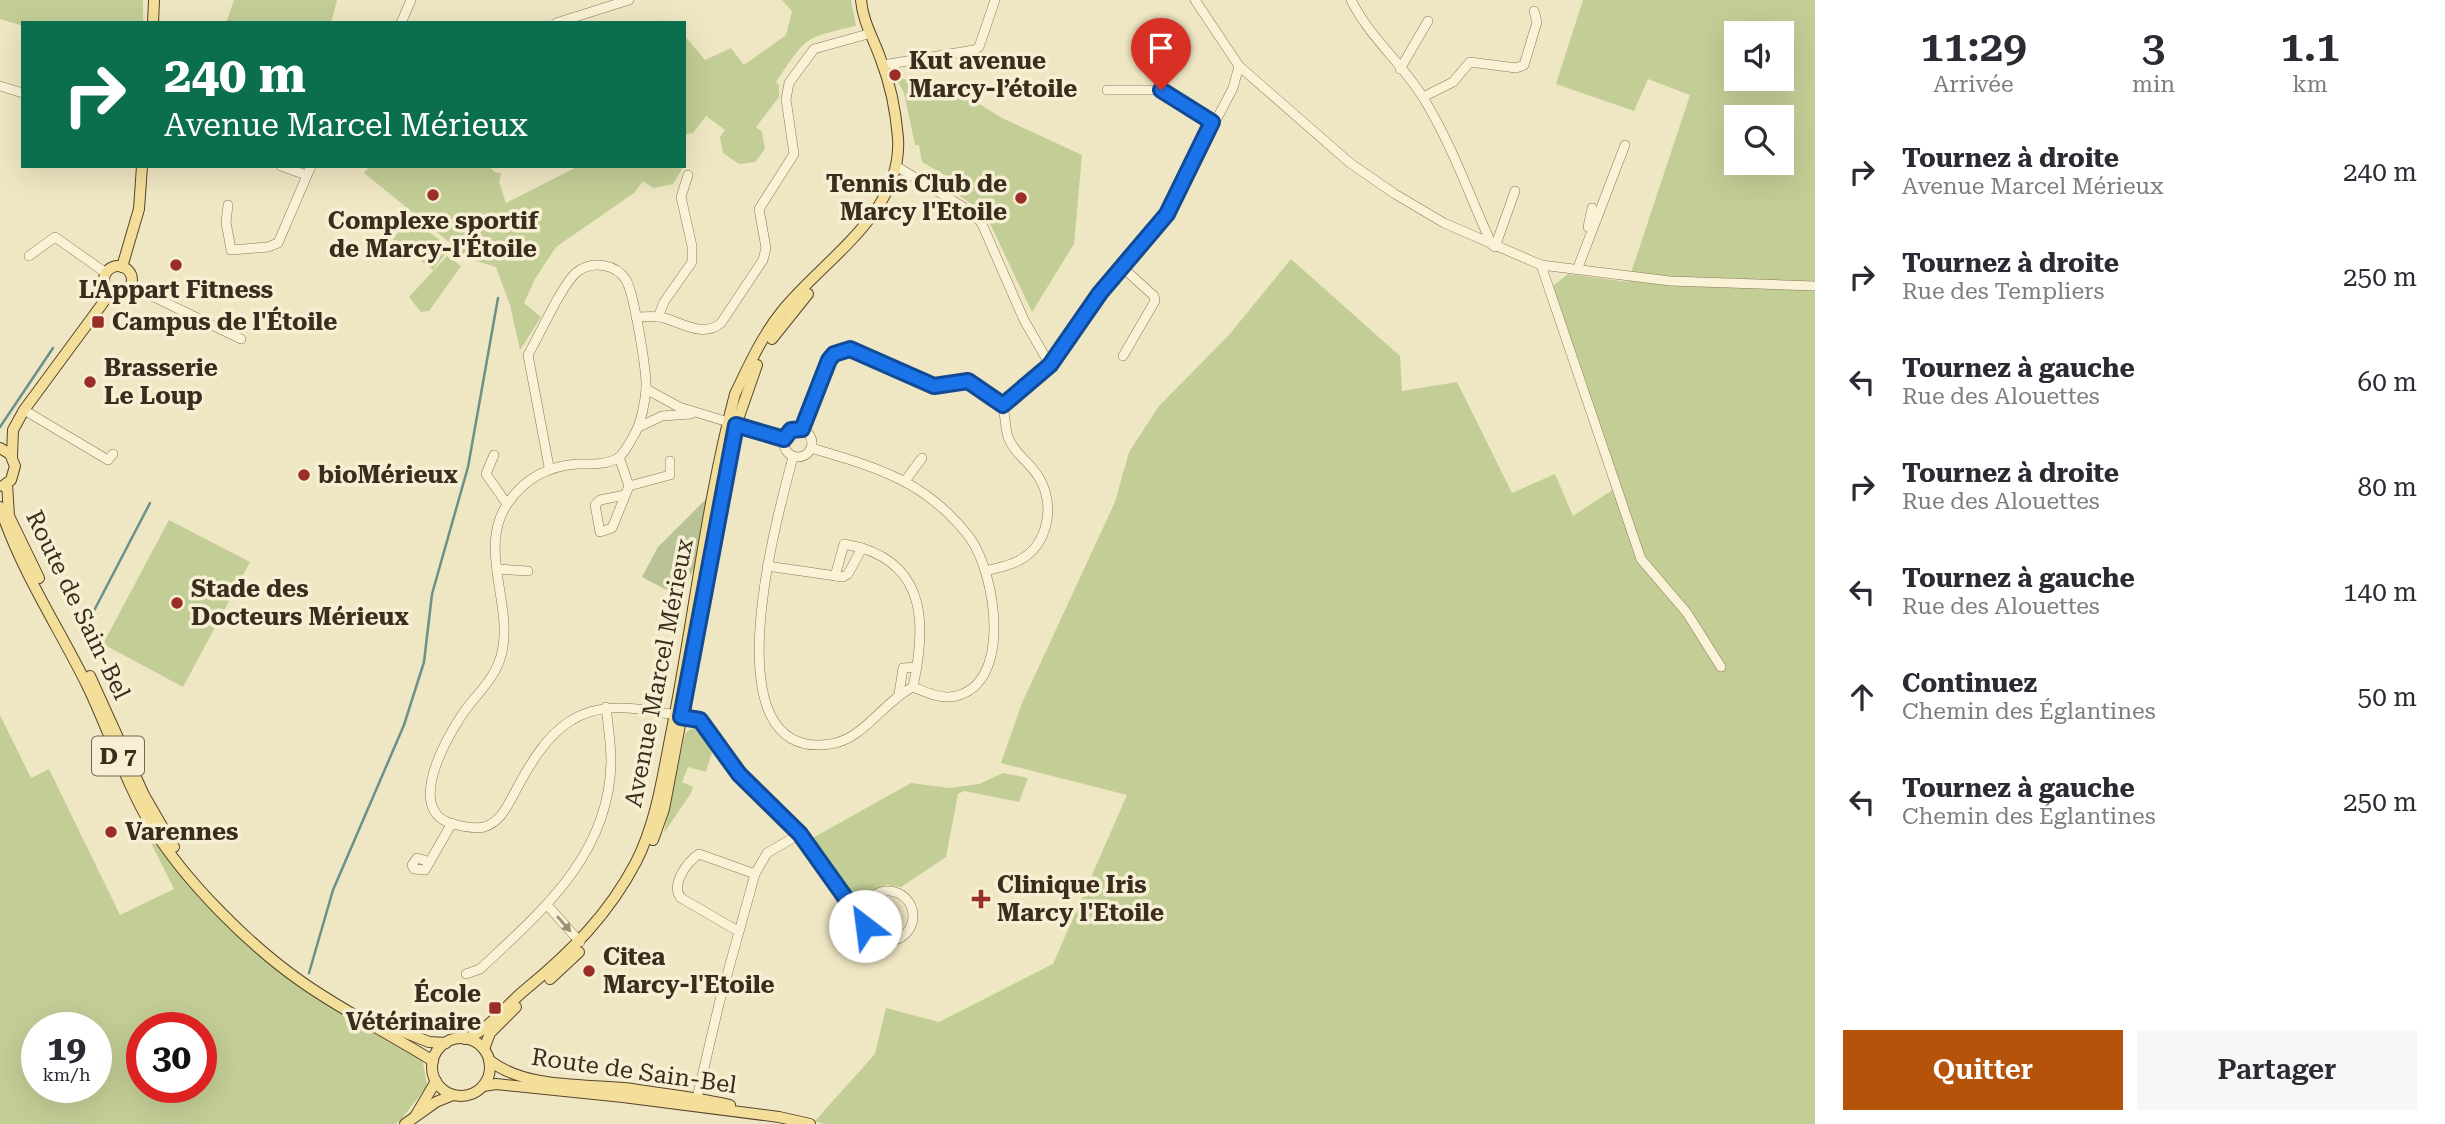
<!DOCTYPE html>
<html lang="fr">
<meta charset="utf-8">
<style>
body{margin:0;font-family:"Roboto Serif",serif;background:#f7f7f7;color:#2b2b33;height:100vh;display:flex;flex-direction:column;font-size:26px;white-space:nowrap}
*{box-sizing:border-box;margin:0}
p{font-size:23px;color:#7c7c81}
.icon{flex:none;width:38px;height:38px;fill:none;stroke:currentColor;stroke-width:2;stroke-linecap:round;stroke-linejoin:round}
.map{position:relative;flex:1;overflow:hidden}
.drawer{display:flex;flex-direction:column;background:#fff;width:630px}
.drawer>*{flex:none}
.top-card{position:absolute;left:21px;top:21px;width:665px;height:147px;border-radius:0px;box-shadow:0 7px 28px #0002;background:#0b6e4f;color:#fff;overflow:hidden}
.fabs{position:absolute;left:1724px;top:21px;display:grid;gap:14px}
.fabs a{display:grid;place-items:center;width:70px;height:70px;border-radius:0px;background:#fff;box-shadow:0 7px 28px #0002;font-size:35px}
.speed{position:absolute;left:21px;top:1012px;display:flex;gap:14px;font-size:35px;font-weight:700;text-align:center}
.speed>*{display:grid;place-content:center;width:91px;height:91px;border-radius:50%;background:#fff;box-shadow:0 7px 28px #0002;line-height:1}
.speed small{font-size:18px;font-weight:400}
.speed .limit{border:10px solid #d22;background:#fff;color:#111}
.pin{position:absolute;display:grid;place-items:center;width:60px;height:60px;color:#fff;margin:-72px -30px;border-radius:50% 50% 50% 0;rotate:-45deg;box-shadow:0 0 7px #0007}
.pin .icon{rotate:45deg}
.me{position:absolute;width:77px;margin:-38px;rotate:330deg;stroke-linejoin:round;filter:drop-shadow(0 0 5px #0008)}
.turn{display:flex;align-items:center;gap:24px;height:147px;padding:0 28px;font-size:32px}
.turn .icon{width:91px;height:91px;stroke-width:2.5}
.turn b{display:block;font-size:49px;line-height:60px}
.eta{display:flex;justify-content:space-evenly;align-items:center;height:119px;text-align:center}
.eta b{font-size:42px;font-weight:600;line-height:49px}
.action{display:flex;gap:14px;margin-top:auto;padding:14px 28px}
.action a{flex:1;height:80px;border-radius:0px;background:#b45309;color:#fff;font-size:28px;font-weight:600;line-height:80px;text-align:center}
.action a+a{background:#f7f7f7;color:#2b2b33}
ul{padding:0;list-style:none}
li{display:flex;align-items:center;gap:21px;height:105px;padding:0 28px}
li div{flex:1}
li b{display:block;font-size:26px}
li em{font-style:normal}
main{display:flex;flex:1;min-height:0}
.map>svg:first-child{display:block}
</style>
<main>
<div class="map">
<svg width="1815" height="1124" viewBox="0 0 1815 1124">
<rect width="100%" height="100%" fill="#efe6c3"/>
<!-- green -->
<g fill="#c3ce96" fill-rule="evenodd">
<path d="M0 0H143V23H23V26L0 19Z"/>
<path d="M234 0H337L331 23H226Z"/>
<path d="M782 0H851L856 26C802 38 807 37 776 82L779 85V97L756 127 762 132 765 149 755 162 739 164 723 153 720 137 725 130 706 116 693 133 684 135V35L705 60 731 48 744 65 786 35 792 11Z"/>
<path d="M1583 0H1815V1124H824L815 1121 875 1054 886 1008 939 1022 1053 964 1127 795 1001 763 1022 703 1115 502 1129 452 1159 406 1229 335 1291 259 1400 356 1402 391 1457 382 1512 493 1555 474 1573 516 1620 485 1553 286 1568 274 1628 282 1690 95 1648 79 1634 111 1556 84ZM1736 33H1782V79H1736ZM1736 117H1782V163H1736Z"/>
<path d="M903 79 955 89 1002 118 1082 155 1074 244 1032 312 985 213 957 194 962 185 922 162 919 145H915L904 93 897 80Z"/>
<path d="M370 166H490L494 172 501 173 499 182 506 203 579 166H684L673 184 653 188 643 181 634 193 556 247 535 279 524 303 541 317 520 350 510 305 496 267 470 259 364 173Z"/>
<path d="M410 217 450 248 433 270 393 239Z"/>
<path d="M447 256 461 266 429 311 421 312 409 297Z"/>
<path d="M169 520 250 562 183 687 103 644Z"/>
<path d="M0 715 31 778 49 769 120 915 174 889 142 825 146 822 246 942 423 1062 427 1086 400 1121 395 1124H0ZM37 1027H96V1087H37ZM142 1027H201V1087H142Z"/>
<path d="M695 727 703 731 715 751 712 752 706 772 688 767 682 782 693 787 691 793 664 833 684 738 686 732Z"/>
<path d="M1003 773 1028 778 1019 802 964 791 958 794 946 857 901 887 886 885 857 895 850 892 811 839 911 783 949 788 979 784Z"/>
</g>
<!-- cemetery -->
<path fill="#bac396" d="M709 496 694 568 680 597 642 577 658 547Z"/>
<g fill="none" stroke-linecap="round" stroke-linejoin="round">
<!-- stream -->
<g stroke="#6c918a" stroke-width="2.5">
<path d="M0 427 53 348"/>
<path d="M85 628 150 503"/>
<path d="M309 973 333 890 404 725 424 662 432 594 468 467 498 298"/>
</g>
<defs>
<g id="minor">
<path d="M1195 0 1239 66 1350 163 1395 194 1444 223 1541 265 1641 559 1687 613 1721 667"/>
<path d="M1351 0C1370 38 1403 64 1424 99 1452 145 1470 197 1492 245"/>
<path d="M401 23 411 0"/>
<path d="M556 23 629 0"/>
<path d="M883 65 974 50 979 47 995 0"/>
<path d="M1400 69 1428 21"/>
<path d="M0 86 23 93"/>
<path d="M1107 90H1161L1212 122"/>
<path d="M1423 97 1453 82 1470 62 1516 68 1524 65 1537 22 1534 11"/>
<path d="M281 166 306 175"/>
<path d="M896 166 973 213 982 224 1024 320 1050 365"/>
<path d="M228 205 226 222 231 250 268 247 278 243 311 166"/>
<path d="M1588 227 1592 208"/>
<path d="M1495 247 1515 191"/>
<path d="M29 256 55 237 106 273"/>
<path d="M1541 265 1670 281 1815 286"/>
<path d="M1122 267 1154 296 1155 301 1123 356"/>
<path d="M1577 270 1625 145"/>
<path d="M131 286 241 339"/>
<path d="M636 317C644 317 652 316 660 317 680 321 702 339 721 323L763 260 766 248 759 209 794 154 786 99 789 83 814 49 868 34"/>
<path d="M658 317 664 302 692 262V246L681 197 688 175"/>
<path d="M646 389 679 407 784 439"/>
<path d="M24 410 108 460 113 454"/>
<path d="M639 427 662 416 691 414"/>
<circle cx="798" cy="443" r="14"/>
<path d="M802 429 829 360 834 354 850 349 934 386 968 381 1003 405 1050 365 1100 293 1167 214 1233 88 1239 66"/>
<path d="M811 448C876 467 927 481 970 538 996 574 1015 691 949 697 937 698 924 691 913 687"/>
<path d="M494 455 486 474 507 504"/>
<path d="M619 457 629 486 612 528 600 532 595 505 600 500 625 495"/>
<path d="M793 457C778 514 707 763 831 744 864 739 884 701 913 687"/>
<path d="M549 467 528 355C539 336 562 284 577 272 592 260 616 264 626 280 634 293 647 372 646 389 645 402 641 424 634 435 630 442 625 453 618 458 606 465 591 464 577 464 549 466 525 478 508 503 477 547 513 604 502 652 498 671 486 685 474 699 454 722 402 807 450 823 460 826 475 829 484 827 501 822 507 806 515 792 549 727 579 696 655 712 668 714 684 714 696 719 715 726 726 757 738 773 757 796 783 813 802 837 817 856 828 882 846 899 850 903 859 904 865 906"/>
<path d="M905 481 922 458"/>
<path d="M629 486 670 475V461"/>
<path d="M767 566 843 577 848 574 862 548C929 569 925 631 913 687"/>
<path d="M497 569 528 571"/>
<path d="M986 571C996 568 1009 566 1018 561 1049 545 1056 504 1038 476 1030 463 1013 452 1008 437 1005 427 1005 415 1003 405"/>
<path d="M835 576 844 544 862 548"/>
<path d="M899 694 903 668 917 667"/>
<path d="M430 862 417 858 412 865 414 869 425 870 452 823"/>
<circle cx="888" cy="916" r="25"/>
<path d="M548 906 580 942"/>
<path d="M738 931 681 898C670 885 687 862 699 854L755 874"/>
<path d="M466 974 480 969C542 911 610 854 611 761 611 743 608 725 606 707"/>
<path d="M693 1101 697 1098 719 1004 755 874 767 853 800 834"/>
</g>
<g id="major">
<path d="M153 23 154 0"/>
<circle cx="118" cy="280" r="14"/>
<path d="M122 267 139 209 142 166"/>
<path d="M772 339 808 294"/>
<path d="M0 448 10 454 15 466 11 480 3 486"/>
<path d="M12 456 13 430 24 410 111 292"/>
<path d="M7 483 9 516 39 578"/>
<path d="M0 507C20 569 57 625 86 683 109 730 125 782 152 827 186 882 249 945 302 982 343 1011 390 1034 433 1061"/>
<path d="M90 676 144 795 174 847"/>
<path d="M688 683 736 425 757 365"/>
<path d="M653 840 664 809 683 709"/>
<path d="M550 979 579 952"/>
<path d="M386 1025 429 1042 446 1043"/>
<circle cx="461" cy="1067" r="29"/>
<path d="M465 1039C488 1031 506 1005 526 989 571 952 609 914 636 862 657 821 663 773 672 729 694 618 706 504 735 394 749 365 762 336 782 311 823 260 903 213 898 138 896 114 890 83 881 60 874 39 863 23 861 0"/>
<path d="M484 1049 490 1033 516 1007"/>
<path d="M489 1060C524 1088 581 1084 624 1088 659 1093 695 1097 730 1105"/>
<path d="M483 1086 496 1084 623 1097 779 1117 810 1124"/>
<path d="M416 1115 436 1081"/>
<path d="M405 1124 436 1102 453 1095"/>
</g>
</defs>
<!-- minor casing -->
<use href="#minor" stroke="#8a7759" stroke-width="10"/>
<!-- major casing -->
<use href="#major" stroke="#58452d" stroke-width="12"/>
<!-- minor -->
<use href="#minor" stroke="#faf2d7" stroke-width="9"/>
<!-- major -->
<use href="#major" stroke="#f4df9a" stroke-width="10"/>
</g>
<!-- one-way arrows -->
<defs><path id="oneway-solid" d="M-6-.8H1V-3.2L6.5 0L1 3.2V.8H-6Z" transform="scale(1.75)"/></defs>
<use fill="#9a907a" href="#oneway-solid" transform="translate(564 924) rotate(49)"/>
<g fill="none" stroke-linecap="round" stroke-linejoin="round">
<defs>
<path id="route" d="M865 926V906L847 900 800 834 739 774 700 720 681 717 736 425 784 439 791 430 802 429 829 360 834 354 850 349 934 386 968 381 1003 405 1050 365 1100 293 1167 214 1212 122 1161 90"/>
</defs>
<!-- route casing -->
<use href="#route" stroke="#114b97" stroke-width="18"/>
<!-- route -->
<use href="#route" stroke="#1a73e8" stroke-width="12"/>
</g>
<!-- markers -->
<g fill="#9b2f27" stroke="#f7efd3" stroke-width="2.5">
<circle cx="895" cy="75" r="7"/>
<circle cx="433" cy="195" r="7"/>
<circle cx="1021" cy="198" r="7"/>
<circle cx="176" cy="265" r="7"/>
<rect x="91" y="315" width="14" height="14" rx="3.5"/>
<circle cx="90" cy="382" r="7"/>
<circle cx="304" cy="475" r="7"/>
<circle cx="177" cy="603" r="7"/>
<circle cx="111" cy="832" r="7"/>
<path d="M977.5 888.5h7v7h7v7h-7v7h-7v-7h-7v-7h7z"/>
<circle cx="589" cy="971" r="7"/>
<rect x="488" y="1001" width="14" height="14" rx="3.5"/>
</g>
<g text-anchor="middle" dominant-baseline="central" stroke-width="7" stroke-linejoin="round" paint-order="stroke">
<!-- shield labels -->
<rect fill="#f7efd3" stroke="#736754" stroke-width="2" x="92" y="736.5" width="52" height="39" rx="5"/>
<g font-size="23" font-weight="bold" fill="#3a2d1e">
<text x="118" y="756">D 7</text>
</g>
<!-- poi labels -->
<g font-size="24" font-weight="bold" fill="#3a2d1e" stroke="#f7efd3" text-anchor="start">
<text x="909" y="61">Kut avenue<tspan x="909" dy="28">Marcy-l’étoile</tspan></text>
<text x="1007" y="184" text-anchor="end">Tennis Club de<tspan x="1007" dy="28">Marcy l'Etoile</tspan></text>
<text x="433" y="221" text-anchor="middle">Complexe sportif<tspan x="433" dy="28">de Marcy-l'Étoile</tspan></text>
<text x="176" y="290" text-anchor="middle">L'Appart Fitness</text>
<text x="112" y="322">Campus de l'Étoile</text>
<text x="104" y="368">Brasserie<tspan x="104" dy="28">Le Loup</tspan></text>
<text x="318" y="475">bioMérieux</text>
<text x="191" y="589">Stade des<tspan x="191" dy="28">Docteurs Mérieux</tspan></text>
<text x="125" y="832">Varennes</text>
<text x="997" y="885">Clinique Iris<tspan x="997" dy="28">Marcy l'Etoile</tspan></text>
<text x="603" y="957">Citea<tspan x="603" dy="28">Marcy-l'Etoile</tspan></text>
<text x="481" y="994" text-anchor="end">École<tspan x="481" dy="28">Vétérinaire</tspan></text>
</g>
<!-- street labels -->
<g font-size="24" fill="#3a2d1e" stroke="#f7efd3">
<text transform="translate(78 605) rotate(64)">Route de Sain-Bel</text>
<text transform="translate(659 673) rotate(-79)">Avenue Marcel Mérieux</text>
<text transform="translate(634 1071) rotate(8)">Route de Sain-Bel</text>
</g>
</g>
</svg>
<div class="fabs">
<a><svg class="icon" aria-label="sound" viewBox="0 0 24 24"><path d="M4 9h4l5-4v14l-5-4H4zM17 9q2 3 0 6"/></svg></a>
<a><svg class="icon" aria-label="search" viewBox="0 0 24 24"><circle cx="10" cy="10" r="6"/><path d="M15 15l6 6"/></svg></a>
</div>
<div class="speed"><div>19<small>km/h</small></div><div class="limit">30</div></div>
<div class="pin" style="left:1161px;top:90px;background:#d93025"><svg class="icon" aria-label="arrive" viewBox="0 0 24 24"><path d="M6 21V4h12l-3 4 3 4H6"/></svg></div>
<svg class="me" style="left:865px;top:926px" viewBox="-20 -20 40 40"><circle r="19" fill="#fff"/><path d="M0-13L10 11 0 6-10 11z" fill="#1a73e8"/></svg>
<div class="top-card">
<div class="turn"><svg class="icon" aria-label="right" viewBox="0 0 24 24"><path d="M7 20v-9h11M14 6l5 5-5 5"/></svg><div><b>240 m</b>Avenue Marcel Mérieux</div></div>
</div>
</div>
<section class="drawer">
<div class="eta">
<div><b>11:29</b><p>Arrivée</p></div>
<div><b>3</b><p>min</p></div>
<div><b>1.1</b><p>km</p></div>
</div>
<ul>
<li><svg class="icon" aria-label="right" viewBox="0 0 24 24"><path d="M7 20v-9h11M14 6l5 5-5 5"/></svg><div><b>Tournez à droite</b><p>Avenue Marcel Mérieux</p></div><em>240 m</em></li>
<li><svg class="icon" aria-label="right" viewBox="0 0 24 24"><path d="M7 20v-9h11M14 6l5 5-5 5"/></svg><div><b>Tournez à droite</b><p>Rue des Templiers</p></div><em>250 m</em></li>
<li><svg class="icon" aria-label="left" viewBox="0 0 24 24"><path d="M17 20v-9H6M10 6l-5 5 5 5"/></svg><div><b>Tournez à gauche</b><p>Rue des Alouettes</p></div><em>60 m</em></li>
<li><svg class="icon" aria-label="right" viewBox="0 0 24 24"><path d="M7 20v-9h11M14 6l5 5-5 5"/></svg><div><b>Tournez à droite</b><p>Rue des Alouettes</p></div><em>80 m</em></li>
<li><svg class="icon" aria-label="left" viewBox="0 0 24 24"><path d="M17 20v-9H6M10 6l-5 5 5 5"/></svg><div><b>Tournez à gauche</b><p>Rue des Alouettes</p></div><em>140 m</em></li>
<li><svg class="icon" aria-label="ahead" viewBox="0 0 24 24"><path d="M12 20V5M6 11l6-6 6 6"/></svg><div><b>Continuez</b><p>Chemin des Églantines</p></div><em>50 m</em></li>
<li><svg class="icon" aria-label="left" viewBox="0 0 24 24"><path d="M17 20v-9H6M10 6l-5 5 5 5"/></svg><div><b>Tournez à gauche</b><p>Chemin des Églantines</p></div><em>250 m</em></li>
</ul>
<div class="action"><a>Quitter</a><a>Partager</a></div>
</section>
</main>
